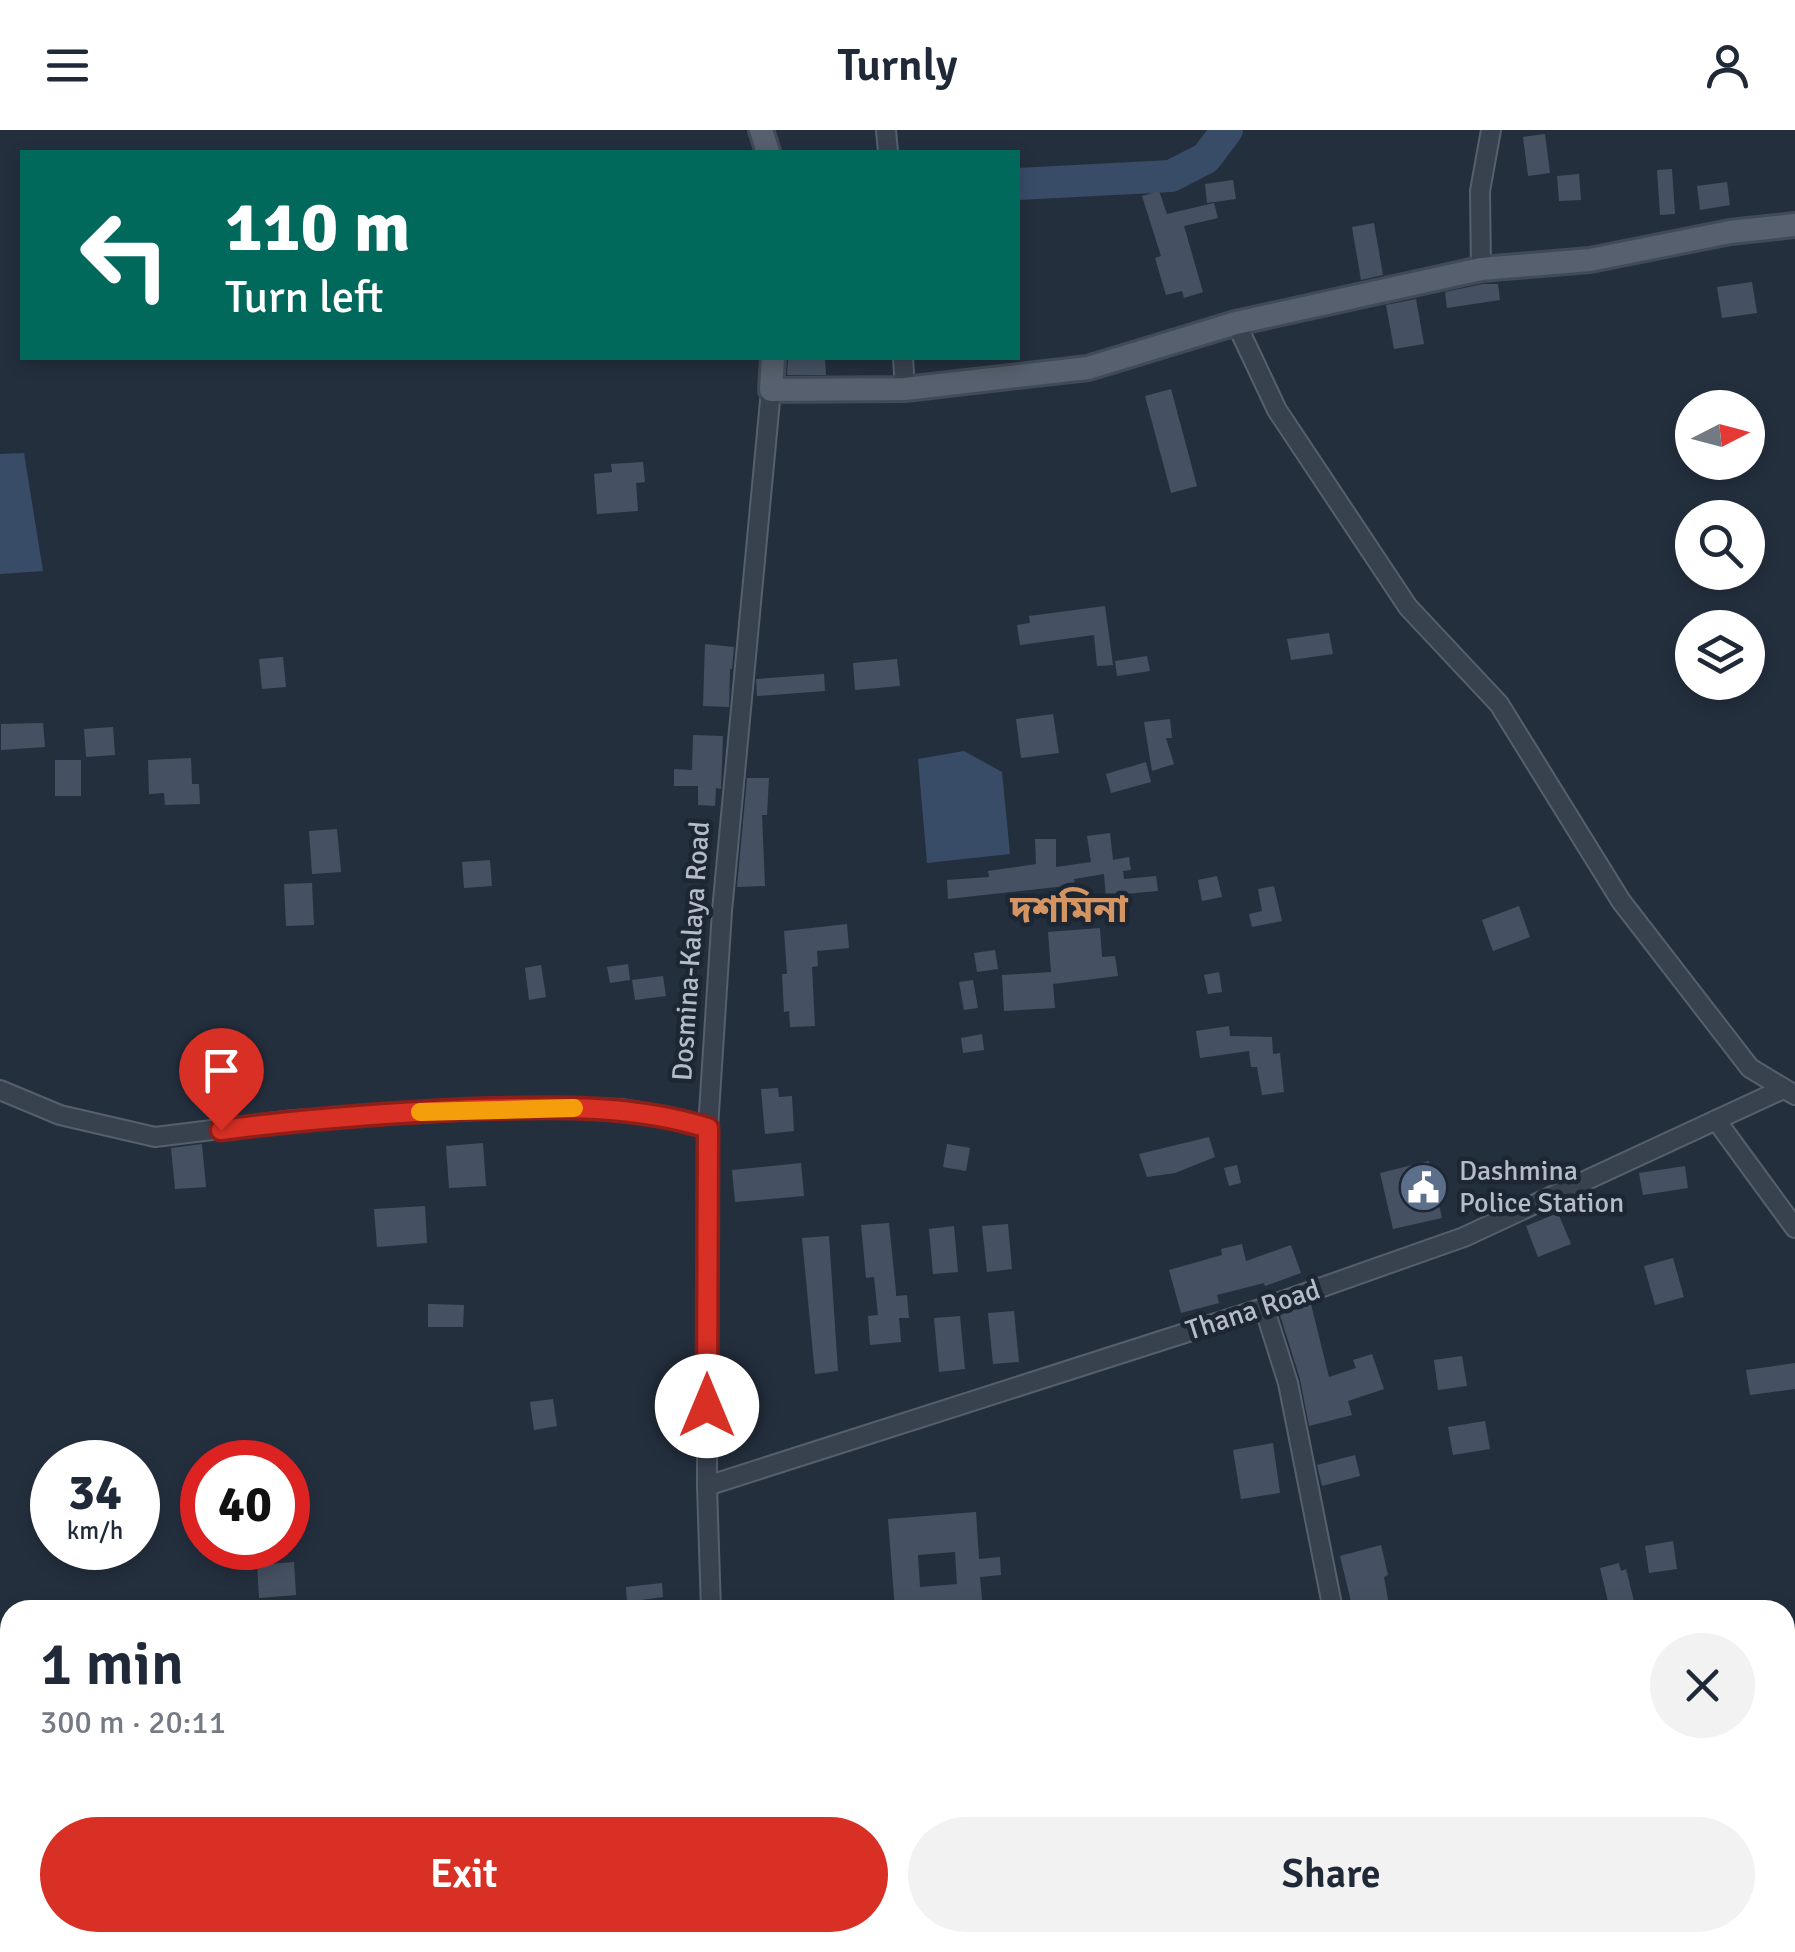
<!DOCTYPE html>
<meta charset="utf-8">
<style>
body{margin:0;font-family:Signika,"Noto Sans Bengali",sans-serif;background:#f2f2f3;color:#1f2937;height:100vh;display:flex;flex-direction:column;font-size:38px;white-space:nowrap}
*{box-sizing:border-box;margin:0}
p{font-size:32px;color:#747a83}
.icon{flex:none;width:55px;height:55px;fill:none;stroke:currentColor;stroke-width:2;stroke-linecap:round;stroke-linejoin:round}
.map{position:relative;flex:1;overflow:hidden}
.sheet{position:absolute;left:0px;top:1470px;width:1795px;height:352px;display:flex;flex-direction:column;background:#fff;border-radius:30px 30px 0 0;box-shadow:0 5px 15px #0003}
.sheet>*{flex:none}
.banner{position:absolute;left:20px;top:20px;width:1000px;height:210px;border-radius:0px;box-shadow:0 5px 15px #0003;background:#00695c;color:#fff;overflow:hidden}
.needle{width:65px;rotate:84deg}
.buttons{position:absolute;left:1675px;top:260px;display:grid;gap:20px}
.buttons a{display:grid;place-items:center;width:90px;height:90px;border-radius:50%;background:#fff;box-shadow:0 5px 15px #0003;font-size:50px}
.speed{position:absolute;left:30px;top:1310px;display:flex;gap:20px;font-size:50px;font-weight:700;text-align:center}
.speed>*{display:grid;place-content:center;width:130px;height:130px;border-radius:50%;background:#fff;box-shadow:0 5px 15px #0003;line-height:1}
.speed small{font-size:25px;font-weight:400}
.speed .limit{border:15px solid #d22;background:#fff;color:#111}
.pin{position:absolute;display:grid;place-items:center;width:85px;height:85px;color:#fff;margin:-102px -42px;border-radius:50% 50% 50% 0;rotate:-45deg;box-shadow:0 0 10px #0007}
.pin .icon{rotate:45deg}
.me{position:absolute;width:110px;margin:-55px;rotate:0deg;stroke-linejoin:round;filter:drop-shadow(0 0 8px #0008)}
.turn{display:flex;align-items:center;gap:35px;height:210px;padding:0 40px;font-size:45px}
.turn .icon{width:130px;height:130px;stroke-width:2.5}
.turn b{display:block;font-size:70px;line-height:85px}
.round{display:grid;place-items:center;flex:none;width:105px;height:105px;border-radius:52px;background:#f2f2f3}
.head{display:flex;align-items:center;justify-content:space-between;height:170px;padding:0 40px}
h1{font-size:60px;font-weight:600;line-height:75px}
.action{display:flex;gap:20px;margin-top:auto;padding:20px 40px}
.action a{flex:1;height:115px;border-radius:60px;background:#d93025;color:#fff;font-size:40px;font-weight:600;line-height:115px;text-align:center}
.action a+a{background:#f2f2f3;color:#1f2937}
header{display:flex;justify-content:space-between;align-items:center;height:130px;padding:0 40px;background:#fff;font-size:45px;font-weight:600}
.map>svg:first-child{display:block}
</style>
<header><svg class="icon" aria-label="menu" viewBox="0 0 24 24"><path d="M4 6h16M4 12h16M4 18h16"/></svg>Turnly<svg class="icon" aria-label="person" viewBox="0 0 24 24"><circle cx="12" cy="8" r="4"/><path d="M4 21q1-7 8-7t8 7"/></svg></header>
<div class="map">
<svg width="1795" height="1822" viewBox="0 0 1795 1822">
<rect width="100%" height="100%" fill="#242f3e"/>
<!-- water -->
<g fill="#394c67">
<path d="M24 323 43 441 0 444V324Z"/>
<path d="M964 621 1002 642 1010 724 927 733 918 629Z"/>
</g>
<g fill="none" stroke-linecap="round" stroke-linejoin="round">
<!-- river -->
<path stroke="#394c67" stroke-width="32" d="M1018 54 1171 46 1206 28 1227 0"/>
</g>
<!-- building -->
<g fill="#455162" fill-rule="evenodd">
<path d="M1545 4 1550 43 1528 46 1523 7Z"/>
<path d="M1672 39 1675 84 1660 85 1657 40Z"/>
<path d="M1579 44 1581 70 1559 71 1557 46Z"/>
<path d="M1233 50 1236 69 1207 73 1205 54Z"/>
<path d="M1727 52 1730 75 1700 80 1697 56Z"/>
<path d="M1159 61 1167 84 1214 73 1218 88 1184 96 1203 162 1184 168 1182 161 1166 165 1155 128 1161 126 1142 66Z"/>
<path d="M1374 93 1383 145 1361 150 1352 97Z"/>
<path d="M1752 152 1757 183 1722 188 1717 157Z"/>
<path d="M1483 154H1498L1500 170 1447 178 1445 162Z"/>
<path d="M1416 169 1424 214 1394 219 1386 175Z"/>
<path d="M788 228H825L826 245H787Z"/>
<path d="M1171 259 1197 356 1171 363 1145 266Z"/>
<path d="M643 332 645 352 636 353 638 381 597 384 594 344 612 342 611 334Z"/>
<path d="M1105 476 1113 535 1097 536 1094 505 1020 515 1017 495 1030 493 1029 486Z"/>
<path d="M1329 503 1333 524 1291 530 1287 509Z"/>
<path d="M705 514 734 517 732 539H730L729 577 703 576Z"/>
<path d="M1147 526 1150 541 1117 546 1115 531Z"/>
<path d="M283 527 286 557 262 559 259 529Z"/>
<path d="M897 529 900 556 855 560 853 533Z"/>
<path d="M824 544 825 561 757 566 756 549Z"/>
<path d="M1053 584 1059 623 1021 628 1016 589Z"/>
<path d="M1170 589 1172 608H1166L1174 634 1152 641 1144 592Z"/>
<path d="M43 593 45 617 1 620V594Z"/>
<path d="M113 597 115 625 86 627 84 599Z"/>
<path d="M693 605 723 606 721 659 716 658 715 676 698 675V656H674V639L692 640Z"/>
<path d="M191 628 192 654H199L200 674 165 675 164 663 149 664 148 630Z"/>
<rect x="55" y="630" width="26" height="36"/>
<path d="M1146 632 1151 652 1111 663 1106 644Z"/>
<path d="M747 648H769L767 685H762L765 756 737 757Z"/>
<path d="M337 699 341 742 312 744 309 701Z"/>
<path d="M1110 703 1113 730 1129 727 1131 740 1123 741 1124 749 1156 746 1158 761 1124 764 1122 788 1108 791 1104 744 1074 749 1075 755 948 769 947 750 989 747 988 741 1036 734 1035 709H1056V737L1091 732 1087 706Z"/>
<path d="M490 730 492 756 464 758 462 732Z"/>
<path d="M1217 746 1222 767 1202 771 1198 750Z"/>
<path d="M312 753 314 795 286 796 284 754Z"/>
<path d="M1274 756 1282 791 1252 797 1249 784 1262 781 1258 759Z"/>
<path d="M1519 776 1530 807 1493 821 1482 790Z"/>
<path d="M847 794 849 818 817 821 818 836 812 837 815 896 790 897 789 881 784 882 782 844H787L784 801Z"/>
<path d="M1100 798 1102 827 1115 826 1118 846 1053 854 1055 878 1004 881 1002 845 1051 842 1048 802Z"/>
<path d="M995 820 998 839 977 842 974 823Z"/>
<path d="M628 834 630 850 610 853 607 837Z"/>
<path d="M541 835 546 867 529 870 525 838Z"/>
<path d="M1219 842 1222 862 1208 864 1204 845Z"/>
<path d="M663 846 666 866 635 870 632 850Z"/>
<path d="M973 850 978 878 964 880 959 852Z"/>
<path d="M1229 896 1230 906 1272 907 1273 924 1280 923 1284 962 1262 965 1257 937H1251L1249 921 1200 928 1196 901Z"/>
<path d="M982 904 984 920 963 923 961 908Z"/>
<path d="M778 958 779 967 792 966 794 1001 765 1004 761 959Z"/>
<path d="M1209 1007 1215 1027 1175 1043 1147 1047 1139 1024Z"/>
<path d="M483 1013 486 1056 449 1058 446 1016Z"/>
<path d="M202 1014 206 1057 175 1059 171 1018Z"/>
<path d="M947 1014 970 1018 966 1041 943 1037Z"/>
<path d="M1429 1031 1442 1088 1393 1099 1380 1043Z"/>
<path d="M801 1033 804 1066 735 1072 732 1040Z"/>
<path d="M1237 1035 1241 1053 1229 1056 1224 1038Z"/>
<path d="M1685 1036 1688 1058 1643 1065 1639 1043Z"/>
<path d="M425 1076 427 1113 377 1117 374 1079Z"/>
<path d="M1558 1083 1571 1114 1538 1127 1526 1096Z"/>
<path d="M889 1093 896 1162V1166L907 1165 909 1188H899L901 1212 870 1215 868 1186 878 1185 874 1147 866 1148 861 1095Z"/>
<path d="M1008 1094 1012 1139 987 1142 982 1096Z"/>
<path d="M954 1096 958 1142 933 1144 929 1099Z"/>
<path d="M829 1106 838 1241 815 1244 802 1108Z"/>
<path d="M1242 1114 1246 1131 1291 1115 1301 1143 1265 1156 1264 1153 1217 1165 1219 1173 1181 1183 1169 1140 1222 1125 1221 1119Z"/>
<path d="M1673 1128 1684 1167 1655 1175 1644 1136Z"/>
<path d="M428 1174 464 1175 463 1197H428Z"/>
<path d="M1311 1174 1329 1247 1356 1238 1353 1230 1372 1224 1384 1259 1348 1271 1352 1285 1309 1296 1300 1249 1280 1185Z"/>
<path d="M1014 1181 1019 1232 993 1234 988 1183Z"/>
<path d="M960 1186 965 1239 939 1242 934 1188Z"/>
<path d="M1462 1226 1467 1256 1438 1260 1434 1230Z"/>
<path d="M1795 1233V1259L1750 1265 1746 1240Z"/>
<path d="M553 1269 557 1296 534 1300 530 1272Z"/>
<path d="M1485 1291 1490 1319 1453 1325 1448 1297Z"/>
<path d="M1273 1313 1280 1363 1241 1369 1233 1320Z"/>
<path d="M1355 1325 1360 1346 1322 1356 1317 1335Z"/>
<path d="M976 1382 979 1429 1000 1427 1001 1445 980 1447 983 1480H895L888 1389ZM955 1422 957 1454 920 1457 918 1425Z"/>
<path d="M1673 1411 1677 1439 1649 1443 1645 1416Z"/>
<path d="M1381 1415 1388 1445 1384 1447 1390 1480H1353L1340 1426Z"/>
<path d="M294 1432 296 1465 259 1468 257 1435Z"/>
<path d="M1619 1433 1621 1441 1626 1439 1635 1475 1610 1480 1600 1438Z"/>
<path d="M662 1453 663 1467 627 1472 626 1457Z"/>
</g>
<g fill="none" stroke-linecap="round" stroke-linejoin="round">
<defs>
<g id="minor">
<path d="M886 0 888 22"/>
<path d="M1481 139 1480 61 1491 0"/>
<path d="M1236 193 1277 280 1408 477 1499 574 1621 771 1750 938 1795 965"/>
<path d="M903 228 905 259"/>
<path d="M0 960 60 985 155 1007 294 990 527 977 623 979 670 987 708 998"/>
<path d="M1716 990 1795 1098"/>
<path d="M1264 1177 1288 1253 1333 1480"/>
<path d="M707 1356 1260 1179 1464 1107 1783 959"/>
<path d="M711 1480 707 1356 708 998 722 781 771 260"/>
<path d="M728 1812V1822"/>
<path d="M1388 1812 1390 1822"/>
</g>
<g id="major">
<path d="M761 0 768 22"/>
<path d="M773 228 771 260 905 259 1088 238 1236 193 1481 139 1590 130 1730 102 1795 95"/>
</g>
</defs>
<!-- minor casing -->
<use href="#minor" stroke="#565f6c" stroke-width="22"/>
<!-- major casing -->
<use href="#major" stroke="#414a57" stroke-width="28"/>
<!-- minor -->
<use href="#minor" stroke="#38414e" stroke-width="18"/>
<!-- major -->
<use href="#major" stroke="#56606e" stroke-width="22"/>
</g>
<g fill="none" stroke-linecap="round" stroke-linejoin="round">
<defs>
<path id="route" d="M221 1000C305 989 388 983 473 979 553 977 631 974 708 998L707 1276"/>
</defs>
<!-- route casing -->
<use href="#route" stroke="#8d1f18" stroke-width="25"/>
<!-- route -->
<use href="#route" stroke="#d93025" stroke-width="18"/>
<!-- slow -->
<path stroke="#f59e0b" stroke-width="18" d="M420 982 574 978"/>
</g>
<!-- icons -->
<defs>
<symbol id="civic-disc" viewBox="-11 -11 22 22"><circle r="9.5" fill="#5c6f8a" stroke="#1d2633"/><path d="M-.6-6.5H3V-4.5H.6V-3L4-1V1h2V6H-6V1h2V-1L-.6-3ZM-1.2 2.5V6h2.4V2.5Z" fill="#fff"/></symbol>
</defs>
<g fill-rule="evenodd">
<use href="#civic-disc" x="1396" y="1030" width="55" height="55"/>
</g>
<g text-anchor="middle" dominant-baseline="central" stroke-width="9" stroke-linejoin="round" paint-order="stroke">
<!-- street labels -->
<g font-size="28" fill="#b4bcc9" stroke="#1d2633">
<text transform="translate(691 821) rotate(-86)">Dosmina-Kalaya Road</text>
<text transform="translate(1253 1180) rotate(-18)">Thana Road</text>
</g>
<!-- poi labels -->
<g font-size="28" fill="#b4bcc9" stroke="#1d2633" text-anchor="start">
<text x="1459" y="1041">Dashmina<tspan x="1459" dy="32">Police Station</tspan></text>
</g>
<!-- district labels -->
<g font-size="38" font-weight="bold" fill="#d59563" stroke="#1d2633">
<text x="1069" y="779">দশমিনা</text>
</g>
</g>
</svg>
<div class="buttons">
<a><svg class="needle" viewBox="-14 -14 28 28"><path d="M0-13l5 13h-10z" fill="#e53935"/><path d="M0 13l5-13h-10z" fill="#747a83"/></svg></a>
<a><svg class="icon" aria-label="search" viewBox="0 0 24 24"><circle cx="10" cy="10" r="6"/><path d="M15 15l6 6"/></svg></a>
<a><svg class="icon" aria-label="layers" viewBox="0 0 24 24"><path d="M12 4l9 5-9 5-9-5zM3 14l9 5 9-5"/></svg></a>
</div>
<div class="speed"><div>34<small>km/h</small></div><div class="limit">40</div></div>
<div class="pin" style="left:221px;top:1000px;background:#d93025"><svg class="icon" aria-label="arrive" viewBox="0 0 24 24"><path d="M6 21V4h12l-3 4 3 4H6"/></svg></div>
<svg class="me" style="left:707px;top:1276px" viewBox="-20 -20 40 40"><circle r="19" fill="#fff"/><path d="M0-13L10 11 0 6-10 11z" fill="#d93025"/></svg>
<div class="banner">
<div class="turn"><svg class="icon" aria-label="left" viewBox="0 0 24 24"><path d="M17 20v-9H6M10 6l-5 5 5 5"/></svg><div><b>110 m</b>Turn left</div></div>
</div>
<section class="sheet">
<div class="head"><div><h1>1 min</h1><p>300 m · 20:11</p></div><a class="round"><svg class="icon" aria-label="close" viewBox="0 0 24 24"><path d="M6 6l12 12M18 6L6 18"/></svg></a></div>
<div class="action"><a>Exit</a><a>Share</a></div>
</section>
</div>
